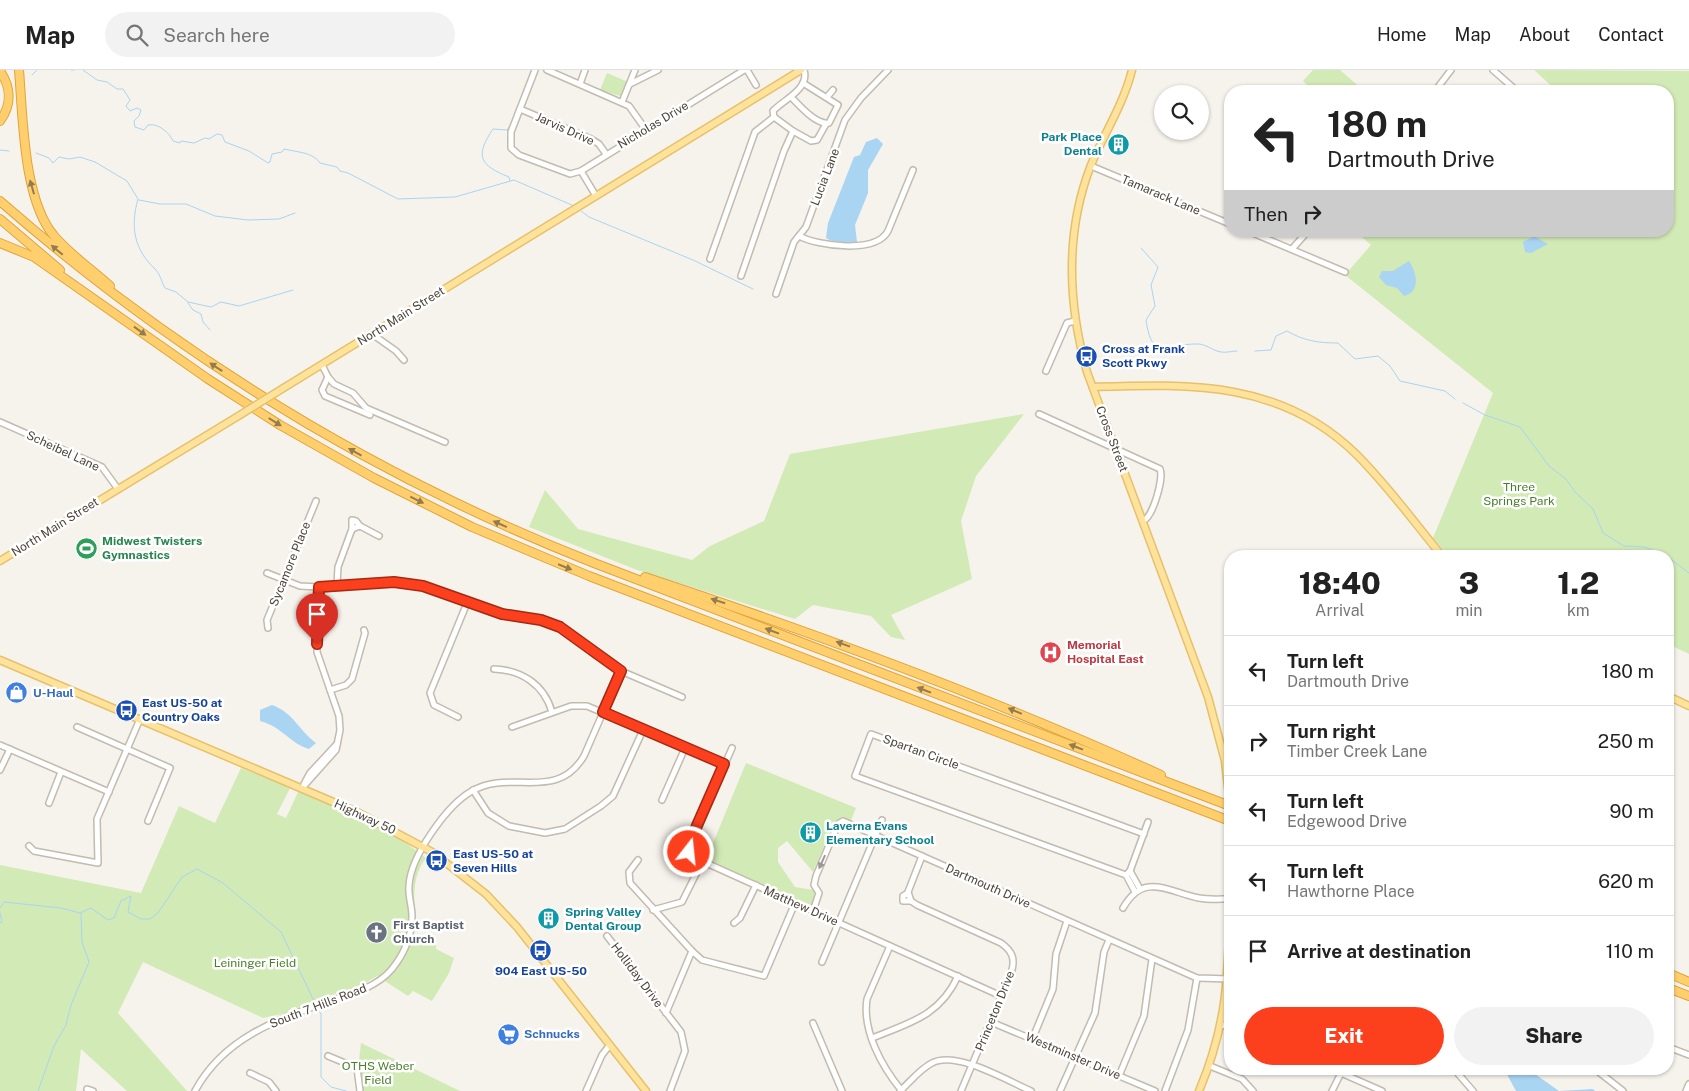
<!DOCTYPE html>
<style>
body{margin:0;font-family:"Public Sans",sans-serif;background:#f2f2f2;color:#222;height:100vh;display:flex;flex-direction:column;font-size:19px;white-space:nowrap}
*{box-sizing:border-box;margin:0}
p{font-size:16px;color:#767676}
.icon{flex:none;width:28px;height:28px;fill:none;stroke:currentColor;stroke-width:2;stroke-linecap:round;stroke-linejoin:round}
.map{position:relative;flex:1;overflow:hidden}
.side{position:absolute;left:1224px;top:480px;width:450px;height:525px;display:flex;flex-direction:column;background:#fff;border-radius:20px;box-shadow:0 1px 4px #0004}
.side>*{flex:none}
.top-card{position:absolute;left:1224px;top:15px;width:450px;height:152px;border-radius:20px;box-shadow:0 1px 4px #0004;background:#fff;color:#222;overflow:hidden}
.tools{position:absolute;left:1154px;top:15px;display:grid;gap:10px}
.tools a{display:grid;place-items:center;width:55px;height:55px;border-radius:50%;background:#fff;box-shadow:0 1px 4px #0004;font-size:25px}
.pin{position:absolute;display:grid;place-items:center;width:42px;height:42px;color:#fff;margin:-51px -21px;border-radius:50% 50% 50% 0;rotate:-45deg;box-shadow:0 0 5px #0007}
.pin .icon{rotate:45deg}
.me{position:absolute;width:55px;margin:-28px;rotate:16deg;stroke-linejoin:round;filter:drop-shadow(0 0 4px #0008)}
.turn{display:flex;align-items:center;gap:18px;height:105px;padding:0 20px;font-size:22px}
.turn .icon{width:65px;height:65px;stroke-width:2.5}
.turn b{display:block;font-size:35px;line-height:42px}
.then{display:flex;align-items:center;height:48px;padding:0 20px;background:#0003;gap:10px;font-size:19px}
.eta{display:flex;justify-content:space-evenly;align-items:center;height:85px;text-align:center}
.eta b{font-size:30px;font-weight:800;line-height:35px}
.button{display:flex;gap:10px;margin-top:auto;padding:10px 20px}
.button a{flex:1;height:58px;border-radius:30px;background:#fc3f1d;color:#fff;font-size:20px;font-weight:800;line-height:58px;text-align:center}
.button a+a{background:#f2f2f2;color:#222}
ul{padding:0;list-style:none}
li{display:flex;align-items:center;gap:15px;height:70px;padding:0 20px;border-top:1px solid #e0e0e0}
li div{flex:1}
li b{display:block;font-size:19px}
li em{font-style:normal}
header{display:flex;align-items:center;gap:30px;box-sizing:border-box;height:70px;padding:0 25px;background:#fff;border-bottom:1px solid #e0e0e0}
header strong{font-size:24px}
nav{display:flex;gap:28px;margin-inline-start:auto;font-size:18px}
.search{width:350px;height:45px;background:#f2f2f2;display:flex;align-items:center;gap:12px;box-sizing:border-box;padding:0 18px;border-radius:28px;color:#767676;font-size:19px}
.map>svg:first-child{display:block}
</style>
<header>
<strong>Map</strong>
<div class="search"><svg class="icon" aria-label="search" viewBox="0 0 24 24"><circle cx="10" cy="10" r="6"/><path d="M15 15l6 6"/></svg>Search here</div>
<nav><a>Home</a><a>Map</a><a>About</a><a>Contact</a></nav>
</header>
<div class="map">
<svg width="1689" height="1021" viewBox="0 0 1689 1021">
<rect width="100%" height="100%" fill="#f6f3ec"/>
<!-- green -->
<g fill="#d2eab5">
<path d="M1313 0H1340L1364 21H1314L1303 11Z"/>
<path d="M1534 0 1689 1V584L1668 574V486H1449L1433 468 1493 323 1345 205 1371 175 1355 161H1668V21H1557Z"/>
<path d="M607 3 628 12 620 26 600 20Z"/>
<path d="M1024 344 976 406 961 451 972 509 891 545 905 570 891 567 871 546 813 535 795 549 637 500 529 457 545 420 578 459 692 490 710 476 764 451 790 384Z"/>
<path d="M746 693 856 738 851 750 840 749 833 755 813 802 787 771 778 778V792L795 817 814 820 815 831 812 835 806 836 706 790Z"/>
<path d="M241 698 290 718 277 744 286 748 299 720 386 758 426 788C408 811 417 838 414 865L436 873V879L454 888 449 903 432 931 413 921 408 926 377 906 359 917 321 928 286 943 263 948 143 892 118 943 187 1021H127L81 979 76 1021H0V795L141 823 179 736 215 753Z"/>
<path d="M361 973 460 1021H360L358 1000Z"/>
</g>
<!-- water -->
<g fill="#a9d4f2">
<path d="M877 68 883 74 868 100V123L855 155 857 172C847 174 835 174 826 168L828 153 854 87 860 85 866 72Z"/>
<path d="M1534 166 1548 174 1531 183 1525 182 1523 172Z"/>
<path d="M1409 191C1416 201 1422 222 1404 226L1397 218 1386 215 1379 207 1382 201H1393Z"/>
<path d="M272 635C294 643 298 660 316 673L309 679C289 673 283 657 260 651V640Z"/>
<path d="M1504 999H1528L1559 1021 1593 1019 1595 1021H1516Z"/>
</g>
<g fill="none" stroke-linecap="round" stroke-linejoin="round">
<!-- stream -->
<g stroke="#a9d4f2" stroke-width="1">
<path d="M71 0H74"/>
<path d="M83 0 97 10 107 12 117 19H123L130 30 126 36 130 41 137 38 141 40 139 46 134 51 135 57 144 60 148 55C158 53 169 62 173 71L180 73 181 71 194 73 205 68 209 69 217 64 222 65 225 72 249 81 268 93 270 92 272 84 282 82 284 79C296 82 313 82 320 93L337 97 340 101 348 103 398 129 455 127 514 110 574 136"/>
<path d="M32 5 37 0"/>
<path d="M0 80 9 81"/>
<path d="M36 83 49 88 53 93 59 87 69 89 80 87 95 92 127 111 138 129C130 157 134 180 156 200 160 204 162 213 165 218L176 222 188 232 211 237 221 232 239 236 293 220"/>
<path d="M510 111 509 107C479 95 475 86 493 59L507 60 512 53"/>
<path d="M139 130 160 134H186L215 146 248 150 279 149 295 143"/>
<path d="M581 141 589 147 693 190 753 219"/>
<path d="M1141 178 1158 197 1151 215 1155 236 1146 250C1152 292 1166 274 1196 274 1205 273 1213 281 1221 282 1226 283 1232 281 1237 281"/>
<path d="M188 233 193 240 201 244 203 252 210 260"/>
<path d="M1255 281 1271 280 1276 266 1287 261C1304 271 1319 273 1338 273L1355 289 1378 286 1390 296 1400 311 1445 321 1455 329"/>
<path d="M1463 333 1485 345 1520 357 1549 396 1566 409 1575 422 1593 439 1603 463 1624 476 1645 477 1666 486"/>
<path d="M1668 487 1689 503"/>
<path d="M0 838 4 832 61 838 80 843"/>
<path d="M0 843 2 852 0 853"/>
<path d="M80 843 91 838 108 850 114 848 121 831 131 826 128 842 141 849H150L158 843 182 807 197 799 223 813 281 862 315 933"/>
<path d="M318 939 321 944V1007L331 1017 346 1021"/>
<path d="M38 1021 54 976 66 955 71 935 89 892 82 872 81 844"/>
</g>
<defs>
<g id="minor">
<path d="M535 0 511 62V78L519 85 570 104 581 101 744 0"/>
<path d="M547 0 629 36 646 60"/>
<path d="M747 0 756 15"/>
<path d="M1493 0 1517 21"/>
<path d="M580 14 585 0"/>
<path d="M630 14 658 0"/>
<path d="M1435 21 1451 0"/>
<path d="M791 27C800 36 816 55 829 53L838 35 803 13"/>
<path d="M827 27 833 20"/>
<path d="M622 32 635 0"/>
<path d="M520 39 591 69 599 74 606 84"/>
<path d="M793 61 811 71 817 70 826 54"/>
<path d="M1091 96 1230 154"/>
<path d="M581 101 596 126"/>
<path d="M1248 161 1345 202"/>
<path d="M799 166C818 176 876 184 888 161L913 100"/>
<path d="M1292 179 1308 161"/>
<path d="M710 189 755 62 774 47 773 41C783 30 810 19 804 0"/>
<path d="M741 206 784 81 793 61 774 47"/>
<path d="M776 224 794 172 806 157 845 50 861 28 888 0"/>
<path d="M372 264 396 281 404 290"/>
<path d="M322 295 328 307 322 320 325 326 370 345"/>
<path d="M1046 301 1067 253 1075 251"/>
<path d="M328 307 334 314 353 323 366 338 445 372"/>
<path d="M1039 344 1160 399C1164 408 1153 447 1143 451"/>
<path d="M0 352 102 397 118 419"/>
<path d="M352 460V450L356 451 360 456"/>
<path d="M267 503 300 516 319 517 409 512 502 544 541 550 567 561 594 584 621 601 682 627"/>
<path d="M337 515 338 497 352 459 360 456 379 466"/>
<path d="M268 558 267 550 316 431"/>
<path d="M494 599C521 600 544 614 552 642"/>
<path d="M330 620 346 615 352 609 365 563 364 560"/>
<path d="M458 647 434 635 430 623 467 533"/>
<path d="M77 657 170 698 148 751"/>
<path d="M512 657 571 636H587L724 694"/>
<path d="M0 675 109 722"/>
<path d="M732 678 689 776 693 787 1001 926"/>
<path d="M0 700 10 679"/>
<path d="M304 714 310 703 337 674"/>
<path d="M302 718 336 680 340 660 339 646 317 582 319 517"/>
<path d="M473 720 488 743 509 756 545 763 565 759 601 736 613 726 643 660"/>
<path d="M662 730 685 678"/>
<path d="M49 733 61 702"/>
<path d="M29 776 34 781 98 793 97 749 140 649"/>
<path d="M922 786 908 822 911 831 917 835 1001 873C1012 881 1015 888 1012 900L961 1021"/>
<path d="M638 790 629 802 630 813 692 881 702 890 764 906 795 833"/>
<path d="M1130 801 1140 819"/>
<path d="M1126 805 1130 801 1148 752"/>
<path d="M1135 822 1126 805 855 706 871 664 1144 764"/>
<path d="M908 823 903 826V831H911"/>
<path d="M1123 838C1144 801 1168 822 1199 828 1209 830 1220 829 1230 829"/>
<path d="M653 840 682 832 702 792"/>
<path d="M813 841 819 823 814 815 816 806 838 754 843 751 1197 908 1230 909"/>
<path d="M734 853 740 848 756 815"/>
<path d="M607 866 681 962 685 981 670 1021"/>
<path d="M890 876 867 929C862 961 882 997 902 1021"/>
<path d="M822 892 882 750"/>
<path d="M666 943 692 881"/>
<path d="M991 952 1155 1021"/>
<path d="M813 953 842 1021"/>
<path d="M1222 955 1230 957"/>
<path d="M872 968C909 953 940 946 958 906"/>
<path d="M1032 970 1053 919 1056 884 1067 851"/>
<path d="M1668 977 1689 985"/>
<path d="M328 986 357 998 360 1021"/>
<path d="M1210 996 1242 1009 1253 1021"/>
<path d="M1332 999 1382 1021"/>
<path d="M1454 999 1473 1021"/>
<path d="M1595 999 1623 1021"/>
<path d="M250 1003 269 1012 276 1021"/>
<path d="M1119 1006 1144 946 1152 889"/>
<path d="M87 1019 93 1021"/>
<path d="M195 1021C224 967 278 949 333 930 353 924 378 916 392 899 404 884 412 865 412 846 412 836 408 826 409 816 410 787 447 735 472 721 511 698 556 733 584 686L621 601"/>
<path d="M586 1021 602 985 609 976"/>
<path d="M900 1021C910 1012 920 999 932 993 956 980 1008 1011 1031 1021"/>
<path d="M1060 1021 1095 943 1104 882 1109 870"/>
<path d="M1165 1021 1188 960 1197 908"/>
<path d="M1332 1021 1341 1003"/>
<path d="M1686 1021 1689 1014"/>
</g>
<g id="major">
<path d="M1132 0C1124 33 1104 64 1091 95 1065 162 1068 234 1087 302L1208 627 1225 691 1230 735"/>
<path d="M1093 317C1190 314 1281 310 1357 385 1388 416 1414 452 1442 486"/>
<path d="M277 322 801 0"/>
<path d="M0 491 240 345"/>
<path d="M0 590 359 743 432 782 486 824 517 857 646 1021"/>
<path d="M1668 626 1689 636"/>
<path d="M1199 1021C1227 955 1228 908 1230 838"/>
</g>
<g id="highway">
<path d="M19 0C23 47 23 131 55 167 71 185 92 200 110 216"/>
<path d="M0 1C11 17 12 35 0 51"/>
<path d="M0 131C177 286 375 407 594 493L1230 736"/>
<path d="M0 149 60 200"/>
<path d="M0 173 34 187 208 309 280 355 374 408 472 457 589 506 1230 751"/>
<path d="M645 507C821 565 992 628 1161 705"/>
<path d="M1668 903 1689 912"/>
<path d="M1668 918 1689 926"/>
</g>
</defs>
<!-- minor casing -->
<use href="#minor" stroke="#c2bbae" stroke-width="8"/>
<!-- major casing -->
<use href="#major" stroke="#e6c16a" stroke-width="9"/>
<!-- highway casing -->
<use href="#highway" stroke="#e0a43c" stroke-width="10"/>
<!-- minor -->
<use href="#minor" stroke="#fff" stroke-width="5"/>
<!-- major -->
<use href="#major" stroke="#ffe39c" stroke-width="6"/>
<!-- highway -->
<use href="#highway" stroke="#ffcf6e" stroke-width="8"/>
<defs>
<path id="major-bridge" d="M240 345 277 322"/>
</defs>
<!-- major-bridge casing -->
<use href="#major-bridge" stroke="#e6c16a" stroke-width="9" stroke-linecap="butt"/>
<!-- major-bridge -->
<use href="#major-bridge" stroke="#ffe39c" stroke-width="6"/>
</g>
<!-- one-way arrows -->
<defs><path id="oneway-solid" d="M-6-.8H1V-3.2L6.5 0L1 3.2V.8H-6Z" transform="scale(1.25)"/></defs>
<g fill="#937c4e">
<use href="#oneway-solid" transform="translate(32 117) rotate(-106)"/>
<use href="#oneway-solid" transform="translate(57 180) rotate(-140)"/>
<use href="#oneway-solid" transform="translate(140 261) rotate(36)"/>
<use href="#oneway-solid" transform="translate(216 297) rotate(-147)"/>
<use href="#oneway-solid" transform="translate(275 352) rotate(32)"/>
<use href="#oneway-solid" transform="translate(355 382) rotate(-151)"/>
<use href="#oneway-solid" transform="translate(417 430) rotate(26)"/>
<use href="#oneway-solid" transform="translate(500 454) rotate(-156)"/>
<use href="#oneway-solid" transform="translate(565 497) rotate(22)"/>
<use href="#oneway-solid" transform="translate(718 531) rotate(-162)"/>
<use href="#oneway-solid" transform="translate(772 561) rotate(-159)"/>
<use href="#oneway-solid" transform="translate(843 574) rotate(-160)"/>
<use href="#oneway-solid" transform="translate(924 620) rotate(-159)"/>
<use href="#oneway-solid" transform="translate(1015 641) rotate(-157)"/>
<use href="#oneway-solid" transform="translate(1076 677) rotate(-159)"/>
</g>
<use fill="#9c9892" href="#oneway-solid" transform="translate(822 792) rotate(114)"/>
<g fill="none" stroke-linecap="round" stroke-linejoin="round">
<defs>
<path id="route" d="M317 574 319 517 394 512 423 516 502 544 541 550 560 557 621 601 603 642 724 694 688 776 689 782"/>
</defs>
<!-- route casing -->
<use href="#route" stroke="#a42913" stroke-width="12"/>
<!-- route -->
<use href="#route" stroke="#fc3f1d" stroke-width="9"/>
</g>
<!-- icons -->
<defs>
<symbol id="building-disc" viewBox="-11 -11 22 22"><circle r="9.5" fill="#0f9aa8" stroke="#fff"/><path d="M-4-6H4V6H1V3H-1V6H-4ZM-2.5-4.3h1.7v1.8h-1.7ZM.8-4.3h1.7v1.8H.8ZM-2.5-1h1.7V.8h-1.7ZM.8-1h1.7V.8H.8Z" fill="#fff"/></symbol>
<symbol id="bus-disc" viewBox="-11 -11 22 22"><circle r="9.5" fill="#1a4fb4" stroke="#fff"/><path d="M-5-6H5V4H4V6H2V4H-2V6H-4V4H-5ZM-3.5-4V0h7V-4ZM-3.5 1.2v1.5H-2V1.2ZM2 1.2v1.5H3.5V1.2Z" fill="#fff"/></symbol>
<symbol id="stadium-disc" viewBox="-11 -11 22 22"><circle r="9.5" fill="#2e9e5b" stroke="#fff"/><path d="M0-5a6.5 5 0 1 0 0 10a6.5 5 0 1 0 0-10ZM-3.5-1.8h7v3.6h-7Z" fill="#fff"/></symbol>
<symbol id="hospital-disc" viewBox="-11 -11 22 22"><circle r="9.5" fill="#e0444e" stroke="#fff"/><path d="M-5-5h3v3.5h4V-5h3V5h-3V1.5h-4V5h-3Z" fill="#fff"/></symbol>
<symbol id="shop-disc" viewBox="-11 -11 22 22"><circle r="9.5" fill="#3f7fe0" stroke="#fff"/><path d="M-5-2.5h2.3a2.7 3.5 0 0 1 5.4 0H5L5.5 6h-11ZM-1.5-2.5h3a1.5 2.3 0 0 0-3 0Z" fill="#fff"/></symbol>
<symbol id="church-disc" viewBox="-11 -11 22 22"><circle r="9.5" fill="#6b7280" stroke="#fff"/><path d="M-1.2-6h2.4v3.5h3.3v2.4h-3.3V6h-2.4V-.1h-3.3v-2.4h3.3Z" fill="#fff"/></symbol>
<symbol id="supermarket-disc" viewBox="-11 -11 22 22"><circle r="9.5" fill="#3f7fe0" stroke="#fff"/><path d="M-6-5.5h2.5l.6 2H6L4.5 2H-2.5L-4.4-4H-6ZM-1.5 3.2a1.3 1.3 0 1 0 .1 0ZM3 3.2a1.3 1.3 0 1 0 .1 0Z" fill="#fff"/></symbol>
</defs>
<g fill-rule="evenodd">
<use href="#building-disc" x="1106" y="62" width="25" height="25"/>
<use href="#bus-disc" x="1074" y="274" width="25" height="25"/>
<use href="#stadium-disc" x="74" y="466" width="25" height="25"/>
<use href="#hospital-disc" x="1038" y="570" width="25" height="25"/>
<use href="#shop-disc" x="4" y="610" width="25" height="25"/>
<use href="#bus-disc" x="114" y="628" width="25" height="25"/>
<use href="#building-disc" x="798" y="750" width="25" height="25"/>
<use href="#bus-disc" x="424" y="778" width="25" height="25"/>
<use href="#building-disc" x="536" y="836" width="25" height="25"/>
<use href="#church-disc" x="364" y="850" width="25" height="25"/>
<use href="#bus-disc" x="528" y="868" width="25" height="25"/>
<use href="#supermarket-disc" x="496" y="952" width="25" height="25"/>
</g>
<g text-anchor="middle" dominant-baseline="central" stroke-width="5" stroke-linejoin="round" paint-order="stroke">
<!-- street labels -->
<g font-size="12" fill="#4b4439" stroke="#fff">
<text transform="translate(653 55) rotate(-31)">Nicholas Drive</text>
<text transform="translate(565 59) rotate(24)">Jarvis Drive</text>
<text transform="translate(825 107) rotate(-69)">Lucia Lane</text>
<text transform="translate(1161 125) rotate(23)">Tamarack Lane</text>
<text transform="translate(401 246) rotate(-32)">North Main Street</text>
<text transform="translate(1112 369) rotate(69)">Cross Street</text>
<text transform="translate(63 381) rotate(25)">Scheibel Lane</text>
<text transform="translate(55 457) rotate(-32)">North Main Street</text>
<text transform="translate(290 494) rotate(-68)">Sycamore Place</text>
<text transform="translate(921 682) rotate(20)">Spartan Circle</text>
<text transform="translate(365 747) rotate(25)">Highway 50</text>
<text transform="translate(988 816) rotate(24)">Dartmouth Drive</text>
<text transform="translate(801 836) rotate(24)">Matthew Drive</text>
<text transform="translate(637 905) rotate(53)">Holliday Drive</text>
<text transform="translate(318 936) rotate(-21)">South 7 Hills Road</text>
<text transform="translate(995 941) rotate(-68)">Princeton Drive</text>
<text transform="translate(1073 986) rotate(23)">Westminster Drive</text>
</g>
<!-- culture labels -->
<g font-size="12" font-weight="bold" fill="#0d838f" stroke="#fff" text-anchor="start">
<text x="1102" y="67" text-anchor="end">Park Place<tspan x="1102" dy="14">Dental</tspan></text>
<text x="826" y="756">Laverna Evans<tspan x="826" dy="14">Elementary School</tspan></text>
<text x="565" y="842">Spring Valley<tspan x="565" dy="14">Dental Group</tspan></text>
</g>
<!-- transit labels -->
<g font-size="12" font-weight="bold" fill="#164399" stroke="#fff" text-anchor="start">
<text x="1102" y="279">Cross at Frank<tspan x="1102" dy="14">Scott Pkwy</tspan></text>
<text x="142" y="633">East US-50 at<tspan x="142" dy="14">Country Oaks</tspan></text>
<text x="453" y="784">East US-50 at<tspan x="453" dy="14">Seven Hills</tspan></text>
<text x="541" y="901" text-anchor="middle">904 East US-50</text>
</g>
<!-- park labels -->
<g font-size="12" fill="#4a7f2a" stroke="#fff">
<text x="1519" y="417">Three<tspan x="1519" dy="14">Springs Park</tspan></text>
<text x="255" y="893">Leininger Field</text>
<text x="378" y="996">OTHS Weber<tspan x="378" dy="14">Field</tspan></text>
</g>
<!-- leisure labels -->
<g font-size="12" font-weight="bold" fill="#27864d" stroke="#fff" text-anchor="start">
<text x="102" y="471">Midwest Twisters<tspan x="102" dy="14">Gymnastics</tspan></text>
</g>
<!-- health labels -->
<g font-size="12" font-weight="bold" fill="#be3a42" stroke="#fff" text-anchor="start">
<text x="1067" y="575">Memorial<tspan x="1067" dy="14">Hospital East</tspan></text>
</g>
<!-- shop labels -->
<g font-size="12" font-weight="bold" fill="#366cbe" stroke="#fff" text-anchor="start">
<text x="33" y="623">U-Haul</text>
<text x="524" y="964">Schnucks</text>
</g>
<!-- worship labels -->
<g font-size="12" font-weight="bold" fill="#5b616d" stroke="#fff" text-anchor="start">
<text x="393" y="855">First Baptist<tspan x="393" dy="14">Church</tspan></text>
</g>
</g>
</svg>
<div class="tools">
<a><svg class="icon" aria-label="search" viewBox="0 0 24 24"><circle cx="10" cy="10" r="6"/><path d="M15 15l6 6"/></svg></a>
</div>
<div class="pin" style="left:317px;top:574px;background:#d93025"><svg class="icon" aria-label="arrive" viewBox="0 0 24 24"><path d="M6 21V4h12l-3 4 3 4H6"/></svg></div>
<svg class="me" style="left:689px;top:782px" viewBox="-20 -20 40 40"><circle r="17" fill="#fc3f1d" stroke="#fff" stroke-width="3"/><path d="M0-11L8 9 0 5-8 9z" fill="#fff"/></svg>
<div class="top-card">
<div class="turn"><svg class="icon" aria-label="left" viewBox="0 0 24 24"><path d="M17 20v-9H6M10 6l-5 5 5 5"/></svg><div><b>180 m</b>Dartmouth Drive</div></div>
<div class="then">Then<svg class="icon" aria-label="right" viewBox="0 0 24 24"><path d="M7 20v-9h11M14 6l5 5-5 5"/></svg></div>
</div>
<section class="side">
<div class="eta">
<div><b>18:40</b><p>Arrival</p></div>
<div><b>3</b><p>min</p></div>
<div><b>1.2</b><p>km</p></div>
</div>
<ul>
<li><svg class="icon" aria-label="left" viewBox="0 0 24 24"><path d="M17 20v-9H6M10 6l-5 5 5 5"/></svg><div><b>Turn left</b><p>Dartmouth Drive</p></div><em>180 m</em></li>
<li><svg class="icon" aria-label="right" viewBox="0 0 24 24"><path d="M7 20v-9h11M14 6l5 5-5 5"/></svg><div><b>Turn right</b><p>Timber Creek Lane</p></div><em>250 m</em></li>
<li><svg class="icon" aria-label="left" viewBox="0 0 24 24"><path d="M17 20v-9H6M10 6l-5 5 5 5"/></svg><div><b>Turn left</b><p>Edgewood Drive</p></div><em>90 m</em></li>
<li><svg class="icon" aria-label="left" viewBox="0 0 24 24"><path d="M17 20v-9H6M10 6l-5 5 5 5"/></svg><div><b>Turn left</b><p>Hawthorne Place</p></div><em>620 m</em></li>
<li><svg class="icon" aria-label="arrive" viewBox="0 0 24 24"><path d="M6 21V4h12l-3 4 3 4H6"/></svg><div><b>Arrive at destination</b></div><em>110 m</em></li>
</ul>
<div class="button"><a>Exit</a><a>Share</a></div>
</section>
</div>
